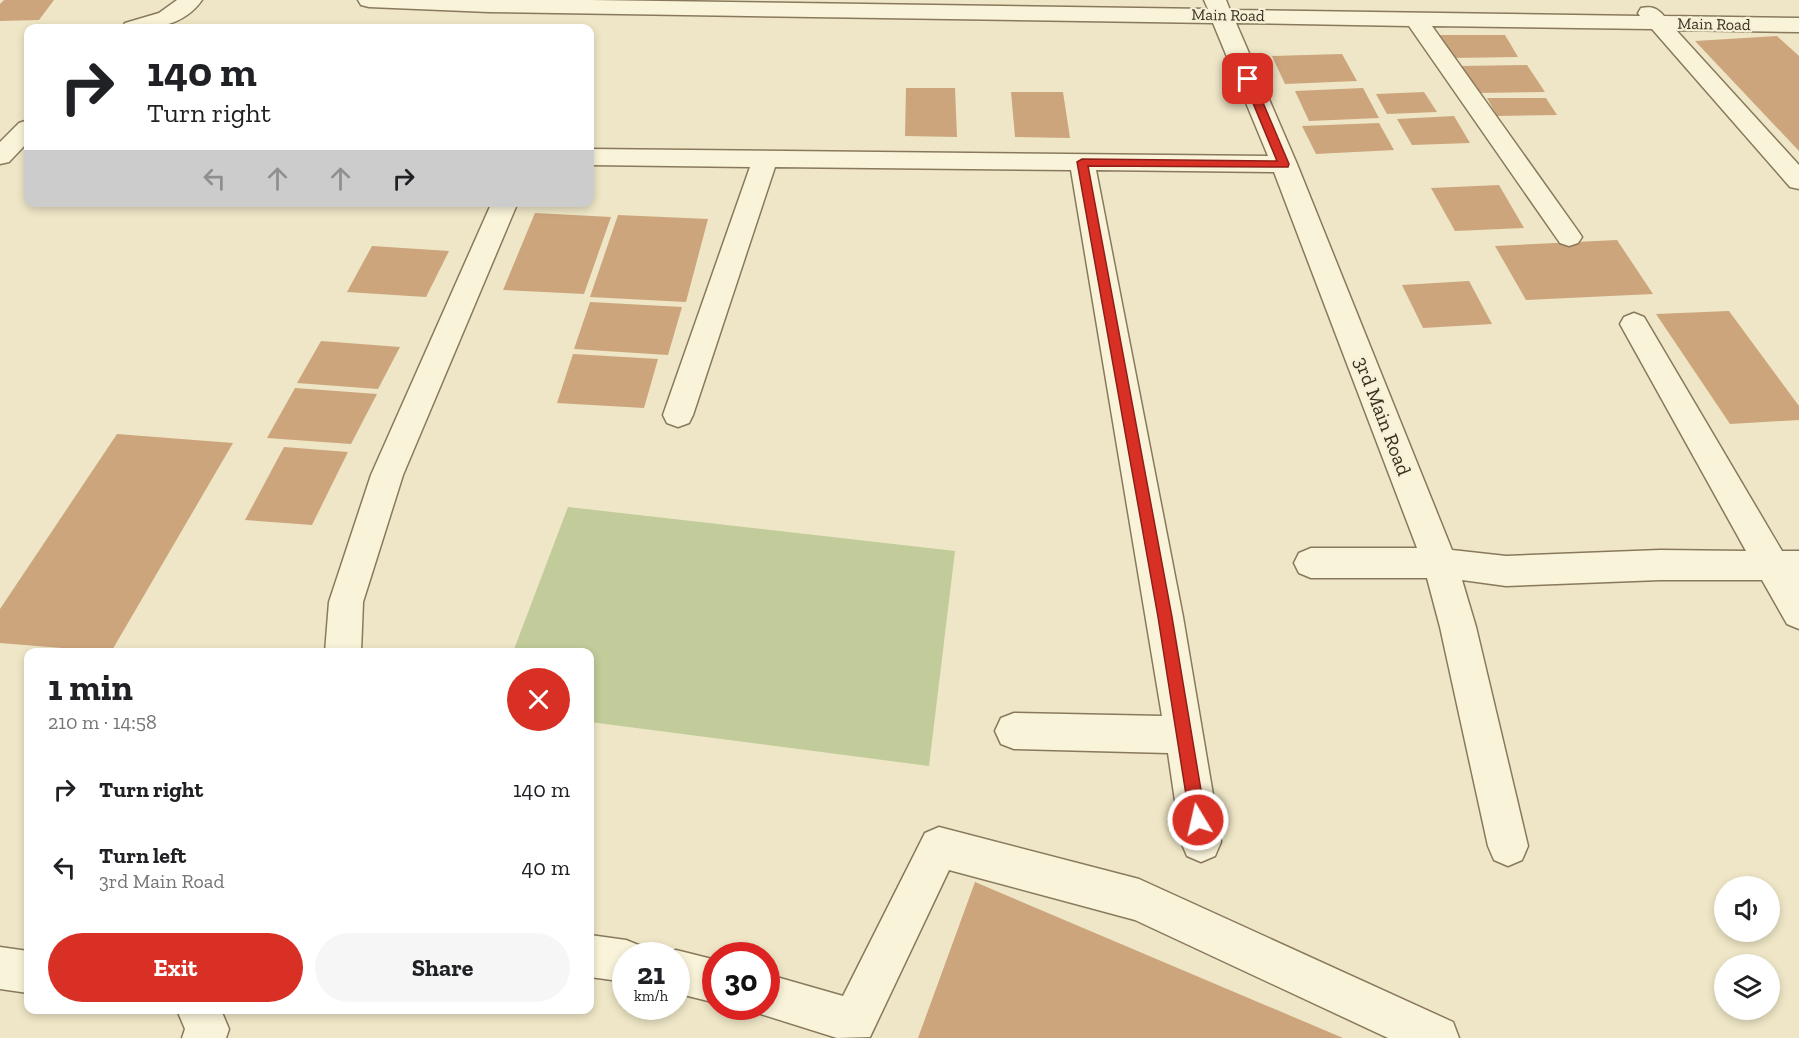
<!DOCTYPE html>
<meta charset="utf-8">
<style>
body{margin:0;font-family:"Zilla Slab",serif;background:#f6f6f6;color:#202124;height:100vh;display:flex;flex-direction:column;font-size:22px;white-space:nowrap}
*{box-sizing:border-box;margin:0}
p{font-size:20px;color:#757577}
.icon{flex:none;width:33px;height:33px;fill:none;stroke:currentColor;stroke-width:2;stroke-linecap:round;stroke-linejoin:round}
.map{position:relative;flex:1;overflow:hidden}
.panel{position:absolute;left:24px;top:648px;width:570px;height:366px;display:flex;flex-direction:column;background:#fff;border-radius:12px;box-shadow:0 3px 9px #0003}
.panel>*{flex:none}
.top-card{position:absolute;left:24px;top:24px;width:570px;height:183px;border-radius:12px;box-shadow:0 3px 9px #0003;background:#fff;color:#202124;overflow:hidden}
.buttons{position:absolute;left:1714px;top:876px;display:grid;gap:12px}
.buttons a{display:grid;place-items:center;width:66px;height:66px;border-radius:50%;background:#fff;box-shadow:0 3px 9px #0003;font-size:30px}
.speed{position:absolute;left:612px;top:942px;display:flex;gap:12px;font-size:30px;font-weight:700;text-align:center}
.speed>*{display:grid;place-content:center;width:78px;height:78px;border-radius:50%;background:#fff;box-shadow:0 3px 9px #0003;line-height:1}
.speed small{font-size:15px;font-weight:400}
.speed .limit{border:9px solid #d22;background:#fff;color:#111}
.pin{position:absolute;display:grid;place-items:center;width:51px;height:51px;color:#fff;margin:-26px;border-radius:12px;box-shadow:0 3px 9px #0006}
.me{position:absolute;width:66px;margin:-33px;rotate:351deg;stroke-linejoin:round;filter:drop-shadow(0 0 4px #0008)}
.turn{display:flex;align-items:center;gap:21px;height:126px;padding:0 24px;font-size:27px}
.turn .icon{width:78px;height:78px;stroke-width:2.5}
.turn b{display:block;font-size:42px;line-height:51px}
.lanes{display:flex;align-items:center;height:57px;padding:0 24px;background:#0003;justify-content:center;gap:30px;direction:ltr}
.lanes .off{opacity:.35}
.round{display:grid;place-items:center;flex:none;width:63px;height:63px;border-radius:32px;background:#f6f6f6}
.head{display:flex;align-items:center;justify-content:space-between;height:102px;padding:0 24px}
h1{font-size:36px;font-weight:700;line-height:45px}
.cta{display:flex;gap:12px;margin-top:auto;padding:12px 24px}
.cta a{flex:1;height:69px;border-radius:36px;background:#d93025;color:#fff;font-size:24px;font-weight:700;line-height:69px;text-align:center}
.cta a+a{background:#f6f6f6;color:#202124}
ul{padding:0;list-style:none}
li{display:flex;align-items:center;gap:18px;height:78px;padding:0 24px}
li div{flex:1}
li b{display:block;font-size:22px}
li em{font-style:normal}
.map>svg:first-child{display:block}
</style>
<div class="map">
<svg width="1799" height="1038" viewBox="0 0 1799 1038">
<rect width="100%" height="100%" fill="#eee6c6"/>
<!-- green -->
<path fill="#c1cc9a" d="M568 507 955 551 929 766 590 722V652H513Z"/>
<!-- building -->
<g fill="#cca57c">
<path d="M4 0H54L39 20 0 21V4Z"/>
<path d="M1439 35H1505L1518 57 1451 58Z"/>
<path d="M1777 36 1799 56V151L1695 41Z"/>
<path d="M1342 54 1357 81 1285 84 1272 56Z"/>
<path d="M1527 65 1545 92 1475 93 1460 66Z"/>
<path d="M906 88H955L957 137 905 136Z"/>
<path d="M1363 88 1379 118 1309 121 1295 91Z"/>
<path d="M1011 92H1063L1070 138 1015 137Z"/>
<path d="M1424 92 1437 112 1387 114 1376 94Z"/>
<path d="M1487 98H1546L1557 115 1497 116Z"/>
<path d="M1454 116 1470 143 1412 145 1397 119Z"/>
<path d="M1379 123 1394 150 1316 154 1302 126Z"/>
<path d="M1499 185 1524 228 1455 231 1431 188Z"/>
<path d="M535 213 611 217 584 294 503 290Z"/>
<path d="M618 215 708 219 686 302 590 297Z"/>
<path d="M1617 240 1653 294 1526 300 1495 246Z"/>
<path d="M372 246 449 251 426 297 347 292Z"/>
<path d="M1469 281 1492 324 1423 328 1402 285Z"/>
<path d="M590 302 682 307 668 355 574 349Z"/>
<path d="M1729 311 1799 406V420L1730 424 1656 314Z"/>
<path d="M321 341 400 347 378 389 297 383Z"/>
<path d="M573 354 658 359 644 408 557 403Z"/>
<path d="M295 388 377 394 351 444 267 438Z"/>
<path d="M117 434 233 443 111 652 0 643V609Z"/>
<path d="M284 447 348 452 312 525 245 520Z"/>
<path d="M975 882 1343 1038H918Z"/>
</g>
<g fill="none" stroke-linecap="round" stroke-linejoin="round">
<defs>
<g id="minor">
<path d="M177 0H202C184 26 151 31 122 28L125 23 159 13Z"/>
<path d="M358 0H591L1208 9 1204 0H1226L1230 10 1640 16 1638 13 1641 8C1652 6 1657 8 1664 16L1799 18V32L1676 30 1799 165V189L1790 187 1652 29 1432 26 1578 231 1582 237 1578 243 1569 246 1560 243 1409 26 1236 23 1297 164 1452 550 1506 556 1660 550 1746 551 1620 324 1624 317 1634 313 1644 317 1782 551H1799V629L1787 624 1762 580H1660L1506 586 1462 580 1476 627 1528 846 1522 860 1508 866 1494 860 1488 846 1440 627 1427 578H1311L1299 573 1294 563 1299 553 1311 548H1417L1274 172 1096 170 1183 617 1221 842 1215 856 1201 862 1187 856 1181 842 1168 753 1014 749 1001 744 995 731 1001 718 1014 713 1162 716 1071 170 775 167 693 415 689 423 678 427 667 423 663 415 750 167 590 165V149L1268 156 1213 23 489 12 369 7 361 5Z"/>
<path d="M28 120V142L9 162 0 164V142L19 123Z"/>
<path d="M492 202H518L403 475 363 602 361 652H325L329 602 371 475Z"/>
<path d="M939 827 1139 879 1453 1022 1459 1038H1388L1135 920 949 870 870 1037 837 1038 751 1011 749 1006H766V974L843 996 925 833Z"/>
<path d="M590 935 626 940 641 946 645 956H626V982L590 977Z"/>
<path d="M0 947 28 951V993L0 989Z"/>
<path d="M676 950 716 960V1003L676 993V956H662Z"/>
<path d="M177 1010H221L229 1029 226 1038H182L185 1029Z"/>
</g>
</defs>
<!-- minor casing -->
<use href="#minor" stroke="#89795c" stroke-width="3"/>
<!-- minor -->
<use href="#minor" fill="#f9f3d9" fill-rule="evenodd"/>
</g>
<!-- route -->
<path fill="#d93025" stroke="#8d1f18" stroke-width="1.5" d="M1248 76 1253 79 1289 164 1288 167 1088 166 1172 617 1206 820 1204 826 1198 829 1192 826 1190 820 1158 617 1077 162 1082 159 1277 161 1243 79Z"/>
<g text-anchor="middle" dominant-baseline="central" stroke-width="4.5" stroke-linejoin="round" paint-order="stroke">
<!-- far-street labels -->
<g font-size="16" fill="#3a2f1f" stroke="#f6f0d6">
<text transform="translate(1228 15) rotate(1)">Main Road</text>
<text transform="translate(1714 24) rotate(1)">Main Road</text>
</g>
<!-- street labels -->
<g font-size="20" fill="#3a2f1f" stroke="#f6f0d6">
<text transform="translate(1383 416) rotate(69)">3rd Main Road</text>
</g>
</g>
</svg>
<div class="buttons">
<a><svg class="icon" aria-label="sound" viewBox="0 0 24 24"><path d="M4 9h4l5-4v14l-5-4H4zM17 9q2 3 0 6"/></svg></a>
<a><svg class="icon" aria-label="layers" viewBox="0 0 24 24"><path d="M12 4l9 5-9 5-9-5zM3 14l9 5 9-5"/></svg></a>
</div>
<div class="speed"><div>21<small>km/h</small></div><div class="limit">30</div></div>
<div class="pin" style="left:1248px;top:79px;background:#d93025"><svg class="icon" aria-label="arrive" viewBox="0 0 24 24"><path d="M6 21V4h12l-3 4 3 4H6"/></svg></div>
<svg class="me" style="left:1198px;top:820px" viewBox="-20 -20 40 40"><circle r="17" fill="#d93025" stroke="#fff" stroke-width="3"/><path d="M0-11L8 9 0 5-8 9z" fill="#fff"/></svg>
<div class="top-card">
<div class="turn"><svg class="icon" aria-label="right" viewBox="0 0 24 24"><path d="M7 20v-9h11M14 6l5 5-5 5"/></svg><div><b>140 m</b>Turn right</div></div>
<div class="lanes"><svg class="icon off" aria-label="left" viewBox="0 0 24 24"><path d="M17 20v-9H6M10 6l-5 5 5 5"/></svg><svg class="icon off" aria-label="ahead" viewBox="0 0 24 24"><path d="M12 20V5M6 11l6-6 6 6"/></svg><svg class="icon off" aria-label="ahead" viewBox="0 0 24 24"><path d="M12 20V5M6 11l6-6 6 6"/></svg><svg class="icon" aria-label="right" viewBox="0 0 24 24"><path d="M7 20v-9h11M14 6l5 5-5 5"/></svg></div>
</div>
<section class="panel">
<div class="head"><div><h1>1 min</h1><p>210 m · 14:58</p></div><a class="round" style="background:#d93025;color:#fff"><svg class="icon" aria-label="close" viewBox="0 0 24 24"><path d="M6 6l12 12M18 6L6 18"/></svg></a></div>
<ul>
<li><svg class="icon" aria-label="right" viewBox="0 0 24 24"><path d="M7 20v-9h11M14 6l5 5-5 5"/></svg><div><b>Turn right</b></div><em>140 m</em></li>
<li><svg class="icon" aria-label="left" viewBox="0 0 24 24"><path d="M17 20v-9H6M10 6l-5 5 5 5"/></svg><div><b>Turn left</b><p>3rd Main Road</p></div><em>40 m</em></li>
</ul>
<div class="cta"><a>Exit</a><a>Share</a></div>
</section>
</div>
